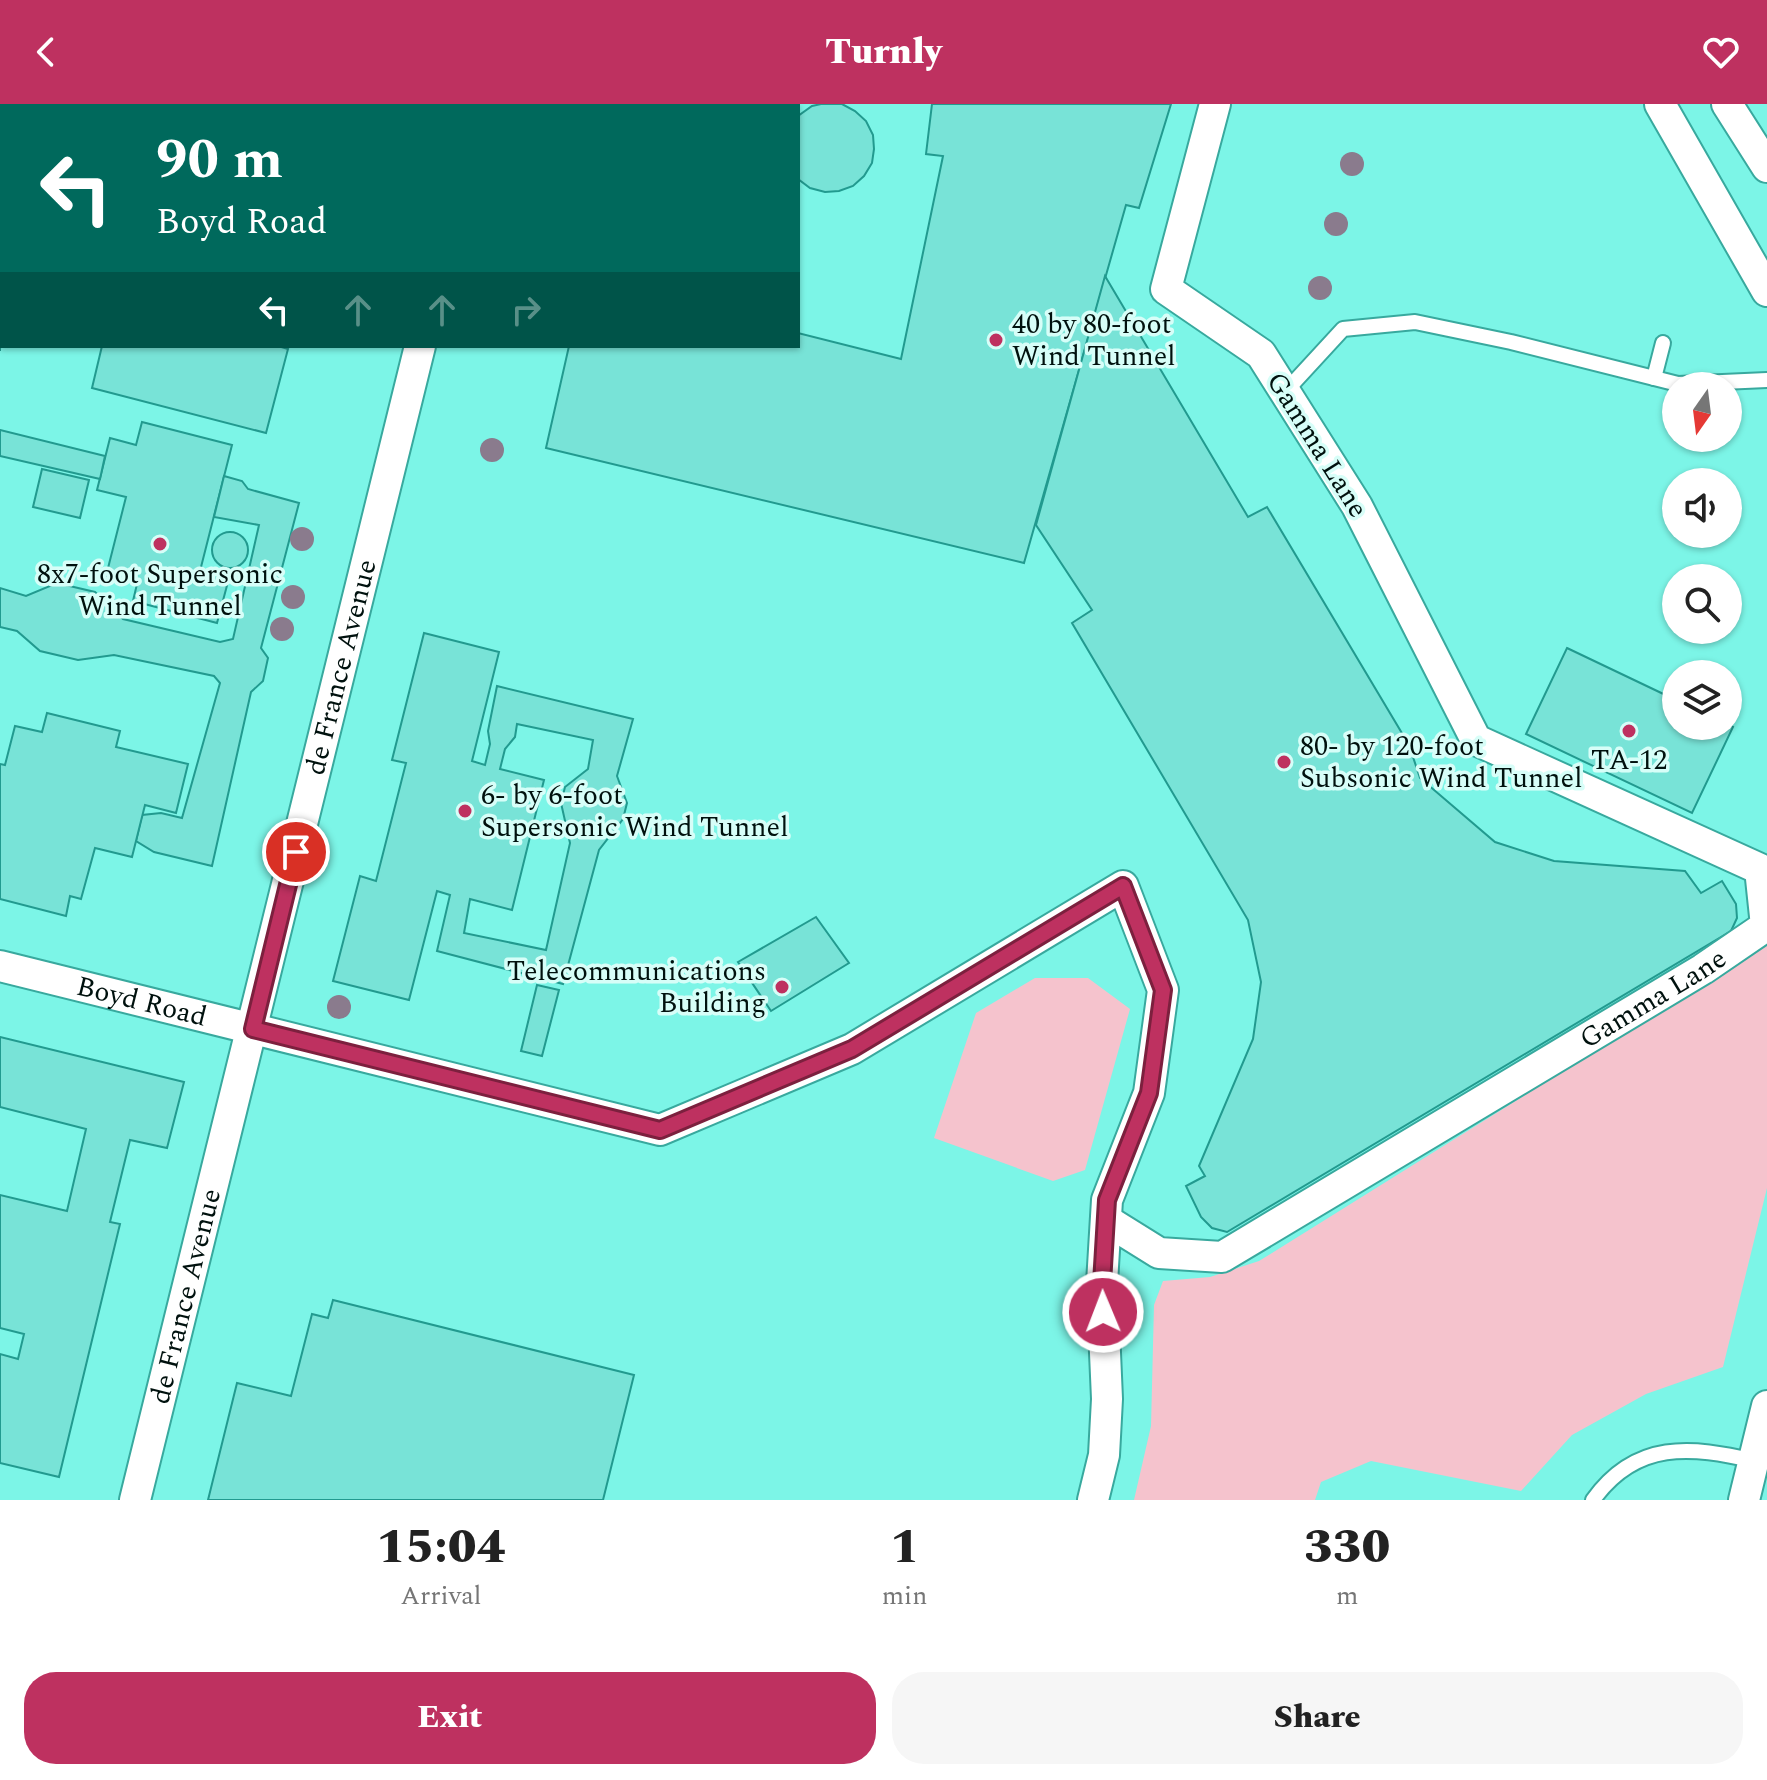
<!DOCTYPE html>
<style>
body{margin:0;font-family:Spectral,serif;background:#f6f6f6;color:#222;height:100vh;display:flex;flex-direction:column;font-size:30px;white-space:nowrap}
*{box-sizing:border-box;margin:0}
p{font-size:26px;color:#767676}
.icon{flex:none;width:44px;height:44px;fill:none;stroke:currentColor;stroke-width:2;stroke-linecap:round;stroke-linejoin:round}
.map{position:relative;height:1396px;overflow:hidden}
.drawer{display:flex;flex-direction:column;background:#fff;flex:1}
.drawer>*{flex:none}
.banner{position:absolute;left:0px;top:0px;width:800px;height:244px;box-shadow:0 2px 6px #0004;background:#00695c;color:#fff;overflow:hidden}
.needle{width:52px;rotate:194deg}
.fabs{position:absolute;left:1662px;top:268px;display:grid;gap:16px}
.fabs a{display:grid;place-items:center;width:80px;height:80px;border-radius:50%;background:#fff;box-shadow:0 2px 6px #0004;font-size:40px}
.pin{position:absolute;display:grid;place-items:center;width:68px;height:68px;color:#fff;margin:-34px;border:4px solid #fff;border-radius:50%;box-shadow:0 2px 8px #0007}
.me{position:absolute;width:88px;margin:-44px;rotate:359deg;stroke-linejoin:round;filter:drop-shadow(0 0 6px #0008)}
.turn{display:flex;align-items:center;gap:28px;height:168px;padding:0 24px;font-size:36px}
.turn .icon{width:104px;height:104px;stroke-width:2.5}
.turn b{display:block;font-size:56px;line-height:68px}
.lanes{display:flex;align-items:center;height:76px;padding:0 24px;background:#0003;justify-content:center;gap:40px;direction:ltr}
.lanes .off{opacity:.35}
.eta{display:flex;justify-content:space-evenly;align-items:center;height:136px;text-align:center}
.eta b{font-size:48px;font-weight:800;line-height:56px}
.button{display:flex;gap:16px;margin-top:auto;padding:16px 24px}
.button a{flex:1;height:92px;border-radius:32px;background:#be3160;color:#fff;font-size:32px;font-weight:800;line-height:92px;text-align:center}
.button a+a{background:#f6f6f6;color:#222}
header{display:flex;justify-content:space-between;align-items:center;height:104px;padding:0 24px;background:#be3160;color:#fff;font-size:36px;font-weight:800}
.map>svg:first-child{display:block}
</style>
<header><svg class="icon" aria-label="back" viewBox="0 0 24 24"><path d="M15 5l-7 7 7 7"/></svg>Turnly<svg class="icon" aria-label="heart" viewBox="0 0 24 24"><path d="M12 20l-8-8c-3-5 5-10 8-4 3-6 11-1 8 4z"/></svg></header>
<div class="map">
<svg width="1767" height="1396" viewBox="0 0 1767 1396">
<rect width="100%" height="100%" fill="#93fef1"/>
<!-- built -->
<path fill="#7cf5e7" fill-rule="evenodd" d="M0 0H1767V1396H0ZM2 2H798V242H2ZM1676 282H1728V334H1676ZM1676 378H1728V430H1676ZM1676 474H1728V526H1676ZM1676 570H1728V622H1676Z"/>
<!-- green -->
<g fill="#f5c3cd">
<path d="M1767 840V1084L1723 1263 1646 1290 1572 1331 1521 1387 1371 1357 1321 1378 1315 1396H1134L1151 1322 1154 1201 1163 1177 1210 1173 1259 1157Z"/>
<path d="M1035 874H1088L1130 905 1085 1066 1053 1077 934 1034 976 909Z"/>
</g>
<!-- building -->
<g fill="#78e3d7" stroke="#229a8f" stroke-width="2" fill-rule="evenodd">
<path d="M0 0H392L2 2V56Z"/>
<path d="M549 0H620L549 2Z"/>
<path d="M640 0H792L639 2Z"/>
<path d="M821 0H842L855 7 866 17 873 31 874 45 872 59 864 72 853 82 839 87 825 88 810 84 798 75V12L812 2Z"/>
<path d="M932 0H1171L1139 104 1126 101 1024 459 546 344 569 242H798V229L901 255 943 52 926 50Z"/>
<path d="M0 168H2L0 247Z"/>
<path d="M1105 172 1248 413 1267 403 1409 641 1420 674 1495 738 1554 757 1685 767 1701 789 1722 777 1736 800 1737 814 1731 827 1227 1128 1212 1124 1201 1113 1186 1082 1205 1072 1199 1062 1253 935 1261 878 1248 816 1072 519 1092 506 1036 421Z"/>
<path d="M102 242H278L288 245 266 329 92 284Z"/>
<path d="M142 318 232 341 200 467 229 474 217 519 133 497 137 480 106 472 126 393 97 386 110 334 136 341Z"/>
<path d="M0 326 105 352 100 375 0 352Z"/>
<path d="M42 365 89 376 80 414 33 403Z"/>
<path d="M224 372 242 377 248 385 299 399 261 544 268 554 263 577 251 588 212 762 154 748 136 737 142 711 161 709 182 714 220 579 214 572 114 551 78 556 40 547 17 527 0 523V484L26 492 57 479 95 488 123 515 220 538 233 535 259 421 214 413Z"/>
<circle cx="230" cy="446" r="18"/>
<path d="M424 529 499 548 472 657 485 661 490 640 488 627 497 582 633 615 617 672 627 699 623 715 599 746 563 880 437 847 450 791 437 787 409 896 333 877 360 772 376 777 406 659 392 656ZM517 620 593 636 588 665 565 683 561 699 570 739 546 846 464 829 470 795 512 806 544 676 500 665 505 645 515 633Z"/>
<path d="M1567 544 1676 596V622L1728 620 1733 623 1692 709 1526 630Z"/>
<path d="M47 609 120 627 116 643 188 660 176 709 145 701 132 753 95 744 81 795 70 792 66 812 0 795V660L5 661 15 622 42 628Z"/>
<path d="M816 813 849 859 771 907 738 858Z"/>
<path d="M537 881 559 886 542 952 521 947Z"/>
<path d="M0 933 184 978 167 1044 130 1036 110 1118 120 1120 59 1373 0 1359V1250L18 1255 24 1230 0 1224V1091L67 1107 86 1025 0 1003Z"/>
<path d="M333 1196 634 1271 603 1396H208L237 1279 291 1292 312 1210 328 1214Z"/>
</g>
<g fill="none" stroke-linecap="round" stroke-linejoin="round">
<defs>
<g id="lane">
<path d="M1654 274 1663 239"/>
<path d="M1285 288 1343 225 1415 218 1511 238 1678 280 1767 276"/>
<path d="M1593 1396C1636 1336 1691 1342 1755 1357"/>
</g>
<g id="street">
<path d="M1660 0 1767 187"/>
<path d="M1727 0 1767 63"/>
<path d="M479 2 480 0"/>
<path d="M0 98H2"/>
<path id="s1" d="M0 862 660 1026 852 945 1123 782 1163 886 1149 989 1107 1096 1102 1179 1107 1295 1104 1351 1093 1396"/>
<path id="s2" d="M1106 1116 1159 1149 1222 1153 1703 865 1766 822 1760 765 1476 636 1357 402 1261 250 1166 185 1215 0"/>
<path id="s3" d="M135 1396 420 242"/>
<path d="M1744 1396 1767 1302"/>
</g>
</defs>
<!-- lane casing -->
<use href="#lane" stroke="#38a99e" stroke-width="18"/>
<!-- street casing -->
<use href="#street" stroke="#38a99e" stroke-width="34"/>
<!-- lane -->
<use href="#lane" stroke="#fff" stroke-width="14"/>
<!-- street -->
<use href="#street" stroke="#fff" stroke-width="30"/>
</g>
<!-- trees -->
<g fill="#8a7b8d">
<circle cx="1352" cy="60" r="12"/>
<circle cx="1336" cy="120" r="12"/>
<circle cx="1320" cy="184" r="12"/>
<circle cx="492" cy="346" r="12"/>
<circle cx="302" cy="435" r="12"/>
<circle cx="293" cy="493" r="12"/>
<circle cx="282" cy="525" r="12"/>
<circle cx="339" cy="903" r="12"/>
</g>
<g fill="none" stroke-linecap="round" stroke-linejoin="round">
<defs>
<path id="route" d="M296 748 253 925 660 1026 852 945 1123 782 1163 886 1149 989 1107 1096 1102 1179 1103 1208"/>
</defs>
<!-- route casing -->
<use href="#route" stroke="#7c203e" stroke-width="20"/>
<!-- route -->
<use href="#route" stroke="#be3160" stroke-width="14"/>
</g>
<!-- markers -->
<g fill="#be3160" stroke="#d7fef8" stroke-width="3">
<circle cx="996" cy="236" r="8"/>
<circle cx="160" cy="440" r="8"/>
<circle cx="1629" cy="627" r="8"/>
<circle cx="1284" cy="658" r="8"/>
<circle cx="465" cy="707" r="8"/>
<circle cx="782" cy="883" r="8"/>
</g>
<g text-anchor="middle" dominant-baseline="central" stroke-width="7" stroke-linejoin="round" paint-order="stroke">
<!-- poi labels -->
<g font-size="28" fill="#00110e" stroke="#d7fef8" text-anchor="start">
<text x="1012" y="220">40 by 80-foot<tspan x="1012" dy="32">Wind Tunnel</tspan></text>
<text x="160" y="470" text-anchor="middle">8x7-foot Supersonic<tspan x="160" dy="32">Wind Tunnel</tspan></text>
<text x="1300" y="642">80- by 120-foot<tspan x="1300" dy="32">Subsonic Wind Tunnel</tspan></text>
<text x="1629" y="656" text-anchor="middle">TA-12</text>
<text x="481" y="691">6- by 6-foot<tspan x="481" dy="32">Supersonic Wind Tunnel</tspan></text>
<text x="766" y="867" text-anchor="end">Telecommunications<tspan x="766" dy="32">Building</tspan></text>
</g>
<!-- street labels -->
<g font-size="28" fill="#00110e" stroke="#d7fef8">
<text transform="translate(1317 341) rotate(58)">Gamma Lane</text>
<text stroke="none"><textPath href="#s3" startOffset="858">de France Avenue</textPath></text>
<text stroke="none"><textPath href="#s2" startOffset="628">Gamma Lane</textPath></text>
<text stroke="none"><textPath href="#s1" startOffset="146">Boyd Road</textPath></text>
<text stroke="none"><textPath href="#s3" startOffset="210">de France Avenue</textPath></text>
</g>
</g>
</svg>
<div class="fabs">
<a><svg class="needle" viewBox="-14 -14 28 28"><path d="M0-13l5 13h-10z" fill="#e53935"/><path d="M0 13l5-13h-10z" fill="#767676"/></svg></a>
<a><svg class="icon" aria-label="sound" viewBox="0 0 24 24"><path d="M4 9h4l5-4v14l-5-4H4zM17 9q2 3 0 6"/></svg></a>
<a><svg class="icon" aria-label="search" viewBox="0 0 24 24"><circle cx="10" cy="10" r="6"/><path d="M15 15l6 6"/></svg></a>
<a><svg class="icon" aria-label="layers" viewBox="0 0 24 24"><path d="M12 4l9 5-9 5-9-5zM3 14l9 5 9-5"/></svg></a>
</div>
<div class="pin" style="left:296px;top:748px;background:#d93025"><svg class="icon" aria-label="arrive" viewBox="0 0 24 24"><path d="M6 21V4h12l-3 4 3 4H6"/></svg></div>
<svg class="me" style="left:1103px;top:1208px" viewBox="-20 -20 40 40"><circle r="17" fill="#be3160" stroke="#fff" stroke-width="3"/><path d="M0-11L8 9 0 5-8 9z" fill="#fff"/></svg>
<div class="banner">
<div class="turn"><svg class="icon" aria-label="left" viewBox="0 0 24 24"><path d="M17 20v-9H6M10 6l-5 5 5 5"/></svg><div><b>90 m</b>Boyd Road</div></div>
<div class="lanes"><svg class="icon" aria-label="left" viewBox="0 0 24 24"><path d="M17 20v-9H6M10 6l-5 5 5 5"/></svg><svg class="icon off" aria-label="ahead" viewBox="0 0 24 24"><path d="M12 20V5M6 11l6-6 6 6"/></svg><svg class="icon off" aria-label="ahead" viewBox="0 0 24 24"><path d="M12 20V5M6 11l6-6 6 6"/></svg><svg class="icon off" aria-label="right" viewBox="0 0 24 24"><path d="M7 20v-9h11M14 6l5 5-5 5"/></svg></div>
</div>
</div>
<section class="drawer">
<div class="eta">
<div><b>15:04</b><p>Arrival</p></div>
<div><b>1</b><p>min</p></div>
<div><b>330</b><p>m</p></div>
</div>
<div class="button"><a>Exit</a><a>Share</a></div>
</section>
